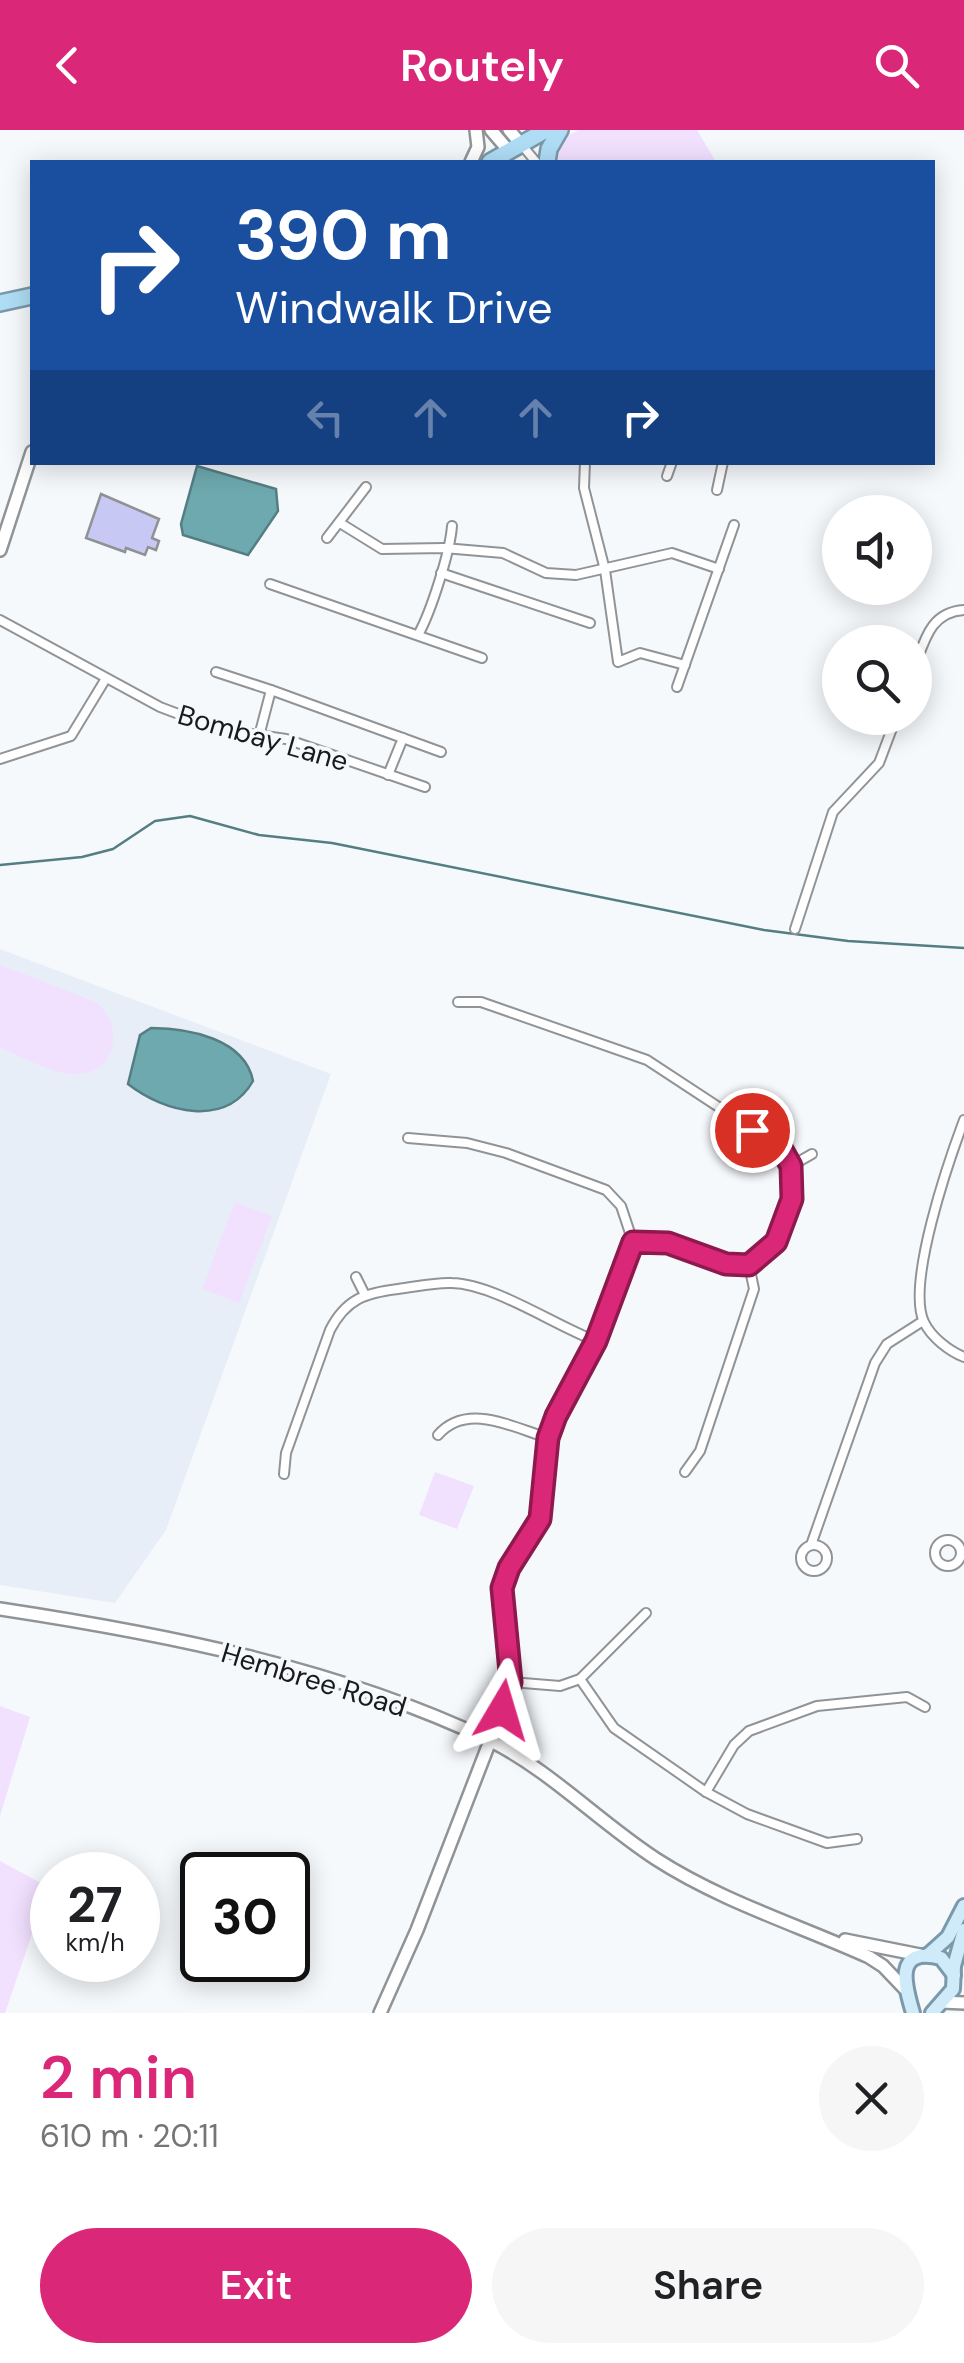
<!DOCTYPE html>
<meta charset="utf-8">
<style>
body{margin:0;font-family:"DM Sans",sans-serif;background:#f6f6f6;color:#202124;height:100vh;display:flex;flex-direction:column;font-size:38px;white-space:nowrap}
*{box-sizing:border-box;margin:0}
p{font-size:32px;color:#757577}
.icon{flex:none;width:55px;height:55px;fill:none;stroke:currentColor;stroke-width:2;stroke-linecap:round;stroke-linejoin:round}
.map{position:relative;height:1883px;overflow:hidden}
.details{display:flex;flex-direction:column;background:#fff;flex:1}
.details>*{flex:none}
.hud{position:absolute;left:30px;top:30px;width:905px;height:305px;border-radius:0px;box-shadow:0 5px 25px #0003;background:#1a4fa0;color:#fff;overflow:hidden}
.buttons{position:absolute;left:822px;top:365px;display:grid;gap:20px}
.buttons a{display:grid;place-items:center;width:110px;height:110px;border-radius:50%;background:#fff;box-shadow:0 5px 25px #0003;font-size:50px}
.speed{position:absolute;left:30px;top:1722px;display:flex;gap:20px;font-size:50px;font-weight:700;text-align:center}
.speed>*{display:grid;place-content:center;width:130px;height:130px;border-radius:50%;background:#fff;box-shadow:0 5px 25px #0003;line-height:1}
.speed small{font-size:25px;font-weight:400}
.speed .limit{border:5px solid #111;border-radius:15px;background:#fff;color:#111}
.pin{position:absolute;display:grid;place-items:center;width:85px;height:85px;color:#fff;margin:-42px;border:5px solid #fff;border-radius:50%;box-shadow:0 2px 10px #0007}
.me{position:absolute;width:110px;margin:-55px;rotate:7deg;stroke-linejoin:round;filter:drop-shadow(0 0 8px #0008)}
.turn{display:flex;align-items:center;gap:35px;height:210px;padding:0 40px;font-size:45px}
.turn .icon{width:130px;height:130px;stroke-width:2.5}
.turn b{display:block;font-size:70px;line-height:85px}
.lanes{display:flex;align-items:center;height:95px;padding:0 40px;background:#0003;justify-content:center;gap:50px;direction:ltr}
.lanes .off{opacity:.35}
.round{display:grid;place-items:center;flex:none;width:105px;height:105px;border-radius:52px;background:#f6f6f6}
.overview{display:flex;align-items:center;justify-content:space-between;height:170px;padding:0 40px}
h1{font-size:60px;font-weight:600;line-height:75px;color:#db2777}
.action{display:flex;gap:20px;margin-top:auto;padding:20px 40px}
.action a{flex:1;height:115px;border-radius:60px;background:#db2777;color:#fff;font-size:40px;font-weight:600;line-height:115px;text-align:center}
.action a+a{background:#f6f6f6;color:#202124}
header{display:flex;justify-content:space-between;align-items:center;height:130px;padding:0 40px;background:#db2777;color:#fff;font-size:45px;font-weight:600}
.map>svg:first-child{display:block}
</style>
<header><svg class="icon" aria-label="back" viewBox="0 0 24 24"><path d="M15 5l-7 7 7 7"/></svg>Routely<svg class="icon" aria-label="search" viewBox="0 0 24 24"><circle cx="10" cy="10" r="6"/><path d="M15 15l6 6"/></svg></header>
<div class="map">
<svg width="964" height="1883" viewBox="0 0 964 1883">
<rect width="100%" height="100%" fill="#f6f9fc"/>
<!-- built -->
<path fill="#e7eef8" d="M0 819 331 944 166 1400 115 1473 0 1455Z"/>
<!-- green -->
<g fill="#f2e0ff">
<path d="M579 0H697L716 32H551L557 11Z"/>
<path d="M0 835 96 872C125 896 117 945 74 944 51 944 22 926 0 918Z"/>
<path d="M235 1072 272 1086 239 1173 202 1159Z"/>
<path d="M435 1342 474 1356 457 1399 419 1385Z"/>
<path d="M0 1576 30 1587 0 1686Z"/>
<path d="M0 1731 48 1757 5 1883H0Z"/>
</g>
<!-- water -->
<g fill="#6ea9af" stroke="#557e83" stroke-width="2.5">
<path d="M197 336 276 359 278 381 248 425 183 405 181 394Z"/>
<path d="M151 898C189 898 245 909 253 951 226 998 165 983 128 954L140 905Z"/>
</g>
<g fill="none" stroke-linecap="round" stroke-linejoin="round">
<!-- stream -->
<path stroke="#557e83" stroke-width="2.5" d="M0 735 82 727 113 719 155 691 190 686 259 705 332 713 764 800 848 811 964 818"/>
</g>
<!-- building -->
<path fill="#c7c8f4" stroke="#909194" stroke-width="2.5" d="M101 364 159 389 152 408 159 411 156 420 148 417 145 425 126 418 125 422 86 408Z"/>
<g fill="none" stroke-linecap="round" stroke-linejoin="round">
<defs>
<g id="street">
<path d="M521 14 536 32"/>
<path d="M585 332 584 358 605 440 618 532 640 523 685 535"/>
<path d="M667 346 672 332"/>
<path d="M717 360 723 332"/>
<path d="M340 393 382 419 444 418 503 423 546 443 576 445 672 423 719 439"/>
<path d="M327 408 366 357"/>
<path d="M441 443 590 493"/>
<path d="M270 454 482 528"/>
<path d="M0 490 160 577 218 599 286 609 425 657"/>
<path d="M418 505C431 482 450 422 452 396"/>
<path d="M915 536C925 509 931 482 964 480"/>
<path d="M216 542 271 560 259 606"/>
<path d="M677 557 734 395"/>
<path d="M271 560 441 622"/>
<path d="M0 629 71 606 105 550"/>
<path d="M388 645 403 608"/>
<path d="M795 799 833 682 879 633 896 588"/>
<path d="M458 872H481L647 930 781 1018C805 1062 785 1105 749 1135L725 1133 668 1113 633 1112"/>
<path d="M964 990C949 1030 906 1154 924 1192 931 1207 949 1221 964 1227"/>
<path d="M408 1008 467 1013 506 1023 606 1060 621 1076 633 1112 596 1211 548 1308 540 1389 509 1438 502 1459 511 1552 490 1611"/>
<path d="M791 1036 812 1024"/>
<path d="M356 1147 364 1163"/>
<path d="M438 1305C467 1272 512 1297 548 1308"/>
<path d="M685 1342 700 1321 754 1159 749 1135"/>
<path d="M284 1344 286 1323 330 1200C346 1169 365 1163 398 1159 415 1157 435 1152 452 1153 494 1154 554 1195 596 1211"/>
<circle cx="948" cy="1423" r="13"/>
<circle cx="814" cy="1428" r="13"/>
<path d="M811 1415 875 1233 887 1214 923 1191"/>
<path d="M580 1549 614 1598 706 1662 747 1684 827 1713 857 1709"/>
<path d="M511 1552 560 1556 580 1549 646 1483"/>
<path d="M706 1662 734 1615 749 1601 817 1576 907 1567 925 1577"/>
</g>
<g id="secondary">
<path d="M491 0 509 21"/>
<path d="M509 0 521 14"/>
<path d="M471 32 478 17 476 0"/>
<path d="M0 420 32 322"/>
<path d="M0 1479C165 1504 338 1538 489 1610 550 1640 599 1692 656 1729 721 1771 798 1795 869 1827L883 1836 904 1858"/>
<path d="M845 1810 920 1825"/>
<path d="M942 1872 964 1873"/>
<path d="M380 1883 417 1800 490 1611"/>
</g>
<g id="primary">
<path d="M928 1825 948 1807 964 1776"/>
<path d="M913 1883C905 1856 893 1816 941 1828L954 1845"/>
<path d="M932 1883 953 1859 954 1836 964 1800"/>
</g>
<g id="highway">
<path d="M490 32 546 0"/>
<path d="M547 32 549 19 560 0"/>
<path d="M0 173 32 166"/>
</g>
</defs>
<!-- street casing -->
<use href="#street" stroke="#919497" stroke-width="12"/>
<!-- secondary casing -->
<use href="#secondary" stroke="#919497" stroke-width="16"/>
<!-- primary casing -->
<use href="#primary" stroke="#7b99a9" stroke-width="18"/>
<!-- highway casing -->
<use href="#highway" stroke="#7b99a9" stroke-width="20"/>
<!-- street -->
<use href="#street" stroke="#fff" stroke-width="8"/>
<!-- secondary -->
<use href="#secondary" stroke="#fff" stroke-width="11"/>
<!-- primary -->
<use href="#primary" stroke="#cfebf9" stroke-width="12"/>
<!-- highway -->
<use href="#highway" stroke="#afddf5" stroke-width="15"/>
</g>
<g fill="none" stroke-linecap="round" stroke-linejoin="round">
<defs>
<path id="route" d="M502 1580 511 1552 502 1458 509 1438 540 1389 548 1308 556 1286 596 1211 633 1112 668 1113 726 1134 749 1135 776 1112 792 1069 791 1036 781 1018 752 1000"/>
</defs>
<!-- route casing -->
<use href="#route" stroke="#8e194d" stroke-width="25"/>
<!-- route -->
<use href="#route" stroke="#db2777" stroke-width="18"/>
</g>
<g text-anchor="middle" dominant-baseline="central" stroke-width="8" stroke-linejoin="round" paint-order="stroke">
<!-- street labels -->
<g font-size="28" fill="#1a1a1c" stroke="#f6f9fc">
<text transform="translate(263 608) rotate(16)">Bombay Lane</text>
<text transform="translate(314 1550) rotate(17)">Hembree Road</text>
</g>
</g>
</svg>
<div class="buttons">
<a><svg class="icon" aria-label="sound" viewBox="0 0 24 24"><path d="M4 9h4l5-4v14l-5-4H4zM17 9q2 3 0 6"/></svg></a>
<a><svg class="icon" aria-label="search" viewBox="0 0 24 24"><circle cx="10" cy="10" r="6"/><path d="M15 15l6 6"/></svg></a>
</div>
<div class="speed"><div>27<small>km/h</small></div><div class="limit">30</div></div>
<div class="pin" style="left:752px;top:1000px;background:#d93025"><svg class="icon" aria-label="arrive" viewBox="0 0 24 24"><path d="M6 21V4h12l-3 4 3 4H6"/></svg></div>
<svg class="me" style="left:502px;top:1580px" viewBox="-20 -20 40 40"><path d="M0-17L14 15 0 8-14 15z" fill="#db2777" stroke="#fff" stroke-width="4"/></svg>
<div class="hud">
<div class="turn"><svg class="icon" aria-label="right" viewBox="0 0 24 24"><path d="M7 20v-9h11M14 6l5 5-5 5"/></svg><div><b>390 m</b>Windwalk Drive</div></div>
<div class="lanes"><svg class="icon off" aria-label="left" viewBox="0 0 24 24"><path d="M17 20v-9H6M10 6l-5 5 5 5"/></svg><svg class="icon off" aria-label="ahead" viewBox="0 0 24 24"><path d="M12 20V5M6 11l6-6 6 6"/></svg><svg class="icon off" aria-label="ahead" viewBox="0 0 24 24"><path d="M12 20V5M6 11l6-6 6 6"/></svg><svg class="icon" aria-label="right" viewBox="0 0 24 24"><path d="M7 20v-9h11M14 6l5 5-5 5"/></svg></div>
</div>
</div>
<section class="details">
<div class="overview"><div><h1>2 min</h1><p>610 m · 20:11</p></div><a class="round"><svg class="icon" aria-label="close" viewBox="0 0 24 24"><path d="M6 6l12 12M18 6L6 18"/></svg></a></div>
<div class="action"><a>Exit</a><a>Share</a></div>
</section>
